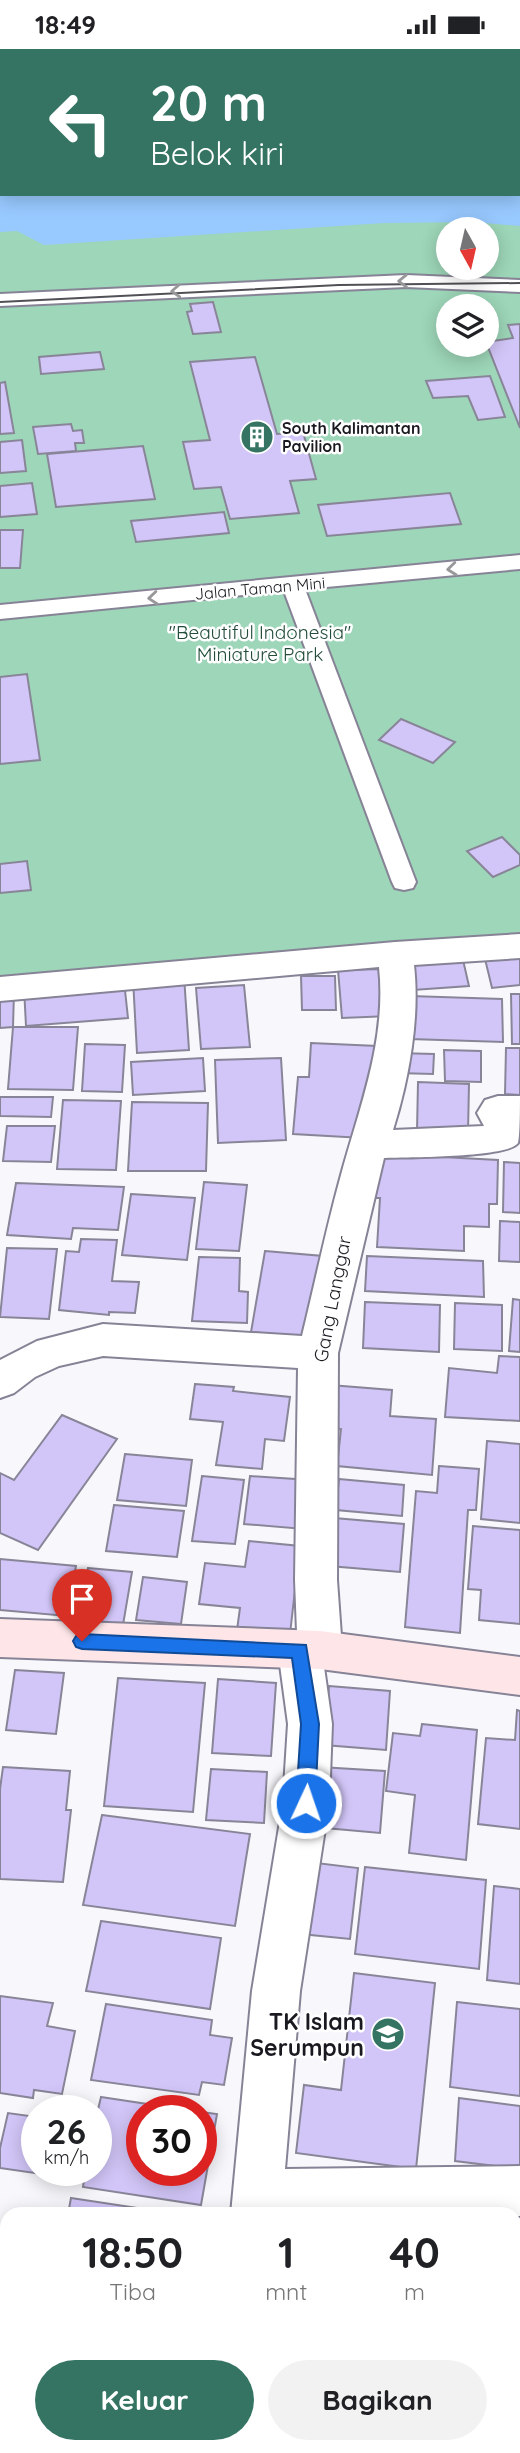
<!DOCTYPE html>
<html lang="id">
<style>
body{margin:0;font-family:Quicksand,sans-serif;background:#f2f2f2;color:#202124;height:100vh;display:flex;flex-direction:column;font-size:26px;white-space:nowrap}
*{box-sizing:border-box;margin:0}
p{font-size:23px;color:#757577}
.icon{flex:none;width:38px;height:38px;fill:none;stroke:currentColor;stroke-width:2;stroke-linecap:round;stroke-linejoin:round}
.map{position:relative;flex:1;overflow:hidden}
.details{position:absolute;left:0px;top:2158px;width:522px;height:247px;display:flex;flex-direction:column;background:#fff;border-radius:21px 21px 0 0;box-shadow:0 4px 18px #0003}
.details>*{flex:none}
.guide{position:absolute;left:0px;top:0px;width:522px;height:147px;box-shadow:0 4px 18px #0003;background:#357462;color:#fff;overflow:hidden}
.needle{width:46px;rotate:172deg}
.controls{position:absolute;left:436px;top:168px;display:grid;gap:14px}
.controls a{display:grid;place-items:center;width:63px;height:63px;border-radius:50%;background:#fff;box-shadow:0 4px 18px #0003;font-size:35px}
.speed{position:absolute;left:21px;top:2046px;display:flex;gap:14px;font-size:35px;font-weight:700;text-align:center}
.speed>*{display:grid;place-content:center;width:91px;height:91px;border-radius:50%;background:#fff;box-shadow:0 4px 18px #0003;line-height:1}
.speed small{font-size:18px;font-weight:400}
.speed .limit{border:10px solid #d22;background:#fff;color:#111}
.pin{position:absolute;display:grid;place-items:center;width:60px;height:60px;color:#fff;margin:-72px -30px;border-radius:50% 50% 50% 0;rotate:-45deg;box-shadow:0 0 7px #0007}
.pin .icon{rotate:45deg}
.me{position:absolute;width:77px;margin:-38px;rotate:3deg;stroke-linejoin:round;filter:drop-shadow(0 0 5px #0008)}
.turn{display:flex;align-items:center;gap:24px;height:147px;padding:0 35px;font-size:32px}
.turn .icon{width:91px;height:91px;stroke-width:2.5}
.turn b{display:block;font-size:49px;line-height:60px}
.eta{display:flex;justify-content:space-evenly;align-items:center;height:119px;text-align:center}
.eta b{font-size:42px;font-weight:700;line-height:49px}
.button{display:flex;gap:14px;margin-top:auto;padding:14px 35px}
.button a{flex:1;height:80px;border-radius:42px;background:#357462;color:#fff;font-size:28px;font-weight:700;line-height:80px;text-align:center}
.button a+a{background:#f2f2f2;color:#202124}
.status{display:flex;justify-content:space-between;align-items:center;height:49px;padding:0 35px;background:#fff;direction:ltr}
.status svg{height:19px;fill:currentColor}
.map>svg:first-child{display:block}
</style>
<div class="status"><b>18:49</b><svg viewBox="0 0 49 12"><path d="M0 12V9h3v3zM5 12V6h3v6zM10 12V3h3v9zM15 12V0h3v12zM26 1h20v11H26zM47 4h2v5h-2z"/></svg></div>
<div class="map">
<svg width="520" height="2404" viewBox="0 0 520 2404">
<rect width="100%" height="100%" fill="#f8f8fc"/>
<!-- green -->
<path fill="#9dd6b8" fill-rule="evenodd" d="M0 0H520V893L0 933ZM2 2H520V145H2ZM448 180H486V219H448ZM448 257H486V296H448Z"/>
<!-- water -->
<path fill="#98c9ff" d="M0 0H432L2 2V145H520V62V177L474 173 384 174 44 196 17 182 0 183Z"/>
<!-- building -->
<g fill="#d2c6f8" stroke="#898598" stroke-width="2">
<path d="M213 253 221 283 193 285 187 263 192 262 190 255Z"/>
<path d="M520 275V379L486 293 513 289 508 276Z"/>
<path d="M100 303 104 320 41 325 39 308Z"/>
<path d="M255 308 277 385 303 383 316 430 290 432 299 464 230 470 221 438 194 440 183 393 210 391 190 313Z"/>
<path d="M490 327 505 368 478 371 468 347 433 349 426 332Z"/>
<path d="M5 333 14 384 0 385V334Z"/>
<path d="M71 375 73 382 82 381 84 394H75L76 402 38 405 33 378Z"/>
<path d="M22 391 26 422 0 424V393Z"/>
<path d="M143 397 155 450 56 458 47 405Z"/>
<path d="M32 434 37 465 0 468V437Z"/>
<path d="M450 444 461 475 327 487 318 456Z"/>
<path d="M224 463 229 484 136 493 131 472Z"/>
<path d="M0 481H23L20 519H0Z"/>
<path d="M27 625 40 711 0 715V628Z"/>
<path d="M401 670 455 693 433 714 379 691Z"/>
<path d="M502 788 520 806V816L493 828 467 802Z"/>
<path d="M27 812 31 841 0 844V815Z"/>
<path d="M520 908V936L492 939 485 910Z"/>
<path d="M463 911 469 937 413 941 408 916Z"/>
<path d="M388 920 390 967 342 969 338 921Z"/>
<path d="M184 927 189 1001 137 1004 133 930Z"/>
<path d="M301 927H335L336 961H302Z"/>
<path d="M124 932 128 969 26 977 24 939Z"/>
<path d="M244 936 250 998 201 1000 196 939Z"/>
<path d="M14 943 13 978 0 979V944Z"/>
<path d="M511 945H520V995H512Z"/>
<path d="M410 947 502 950 503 993 410 990Z"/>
<path d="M13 978H78L73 1041 8 1040Z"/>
<path d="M311 994 377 997 375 1039 366 1038 363 1089 293 1085 298 1028H309Z"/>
<path d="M85 995 125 996 122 1043 82 1042Z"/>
<path d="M506 999H520V1046L505 1045Z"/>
<path d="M444 1001 481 1002V1033L445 1032Z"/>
<path d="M397 1004 434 1005 433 1025 397 1024Z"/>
<path d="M203 1009 205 1042 133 1046 131 1013Z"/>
<path d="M281 1009 286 1091 218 1094 215 1011Z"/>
<path d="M418 1033 469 1035 468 1084 417 1082Z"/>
<path d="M0 1048H53L51 1068 0 1067Z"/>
<path d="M63 1051 121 1052 116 1121 57 1120Z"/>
<path d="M132 1053 208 1054 206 1122H128Z"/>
<path d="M7 1077H55L51 1113 3 1112Z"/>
<path d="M367 1104 498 1111 497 1155H489V1178L464 1177V1202L377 1198 380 1149H365Z"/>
<path d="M504 1113 520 1114V1164L503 1163Z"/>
<path d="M204 1133 247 1136 239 1202 196 1200Z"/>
<path d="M16 1134 124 1138 118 1181 73 1179 71 1190 7 1186Z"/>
<path d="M131 1145 195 1149 187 1211 122 1206Z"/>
<path d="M500 1172 520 1173V1213L499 1212Z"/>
<path d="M81 1190 117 1191 112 1232 139 1233 135 1264 109 1263V1266L59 1261 66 1202 79 1203Z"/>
<path d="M7 1199 57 1200 49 1270 0 1268Z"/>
<path d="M265 1202 323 1207 311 1289 251 1283Z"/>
<path d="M367 1207 483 1212 484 1248 365 1242Z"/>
<path d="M199 1208 240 1209 239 1242 248 1243 247 1274 192 1272Z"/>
<path d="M513 1250 520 1251V1303L509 1302Z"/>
<path d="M365 1253 440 1256 439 1303 363 1299Z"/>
<path d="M455 1254 502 1256V1302L454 1300Z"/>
<path d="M499 1307 520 1308V1372L445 1368 449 1319 497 1324Z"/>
<path d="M195 1335 234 1338 233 1342 290 1348 284 1392 265 1390 262 1420 216 1416 223 1373 190 1370Z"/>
<path d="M330 1336 392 1341 390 1367 436 1370 432 1426 337 1417 341 1380 325 1378Z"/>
<path d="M62 1366 117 1390 38 1501 0 1484V1424L14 1431Z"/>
<path d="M487 1392 520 1395V1474L481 1470Z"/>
<path d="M125 1405 192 1411 186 1457 117 1451Z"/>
<path d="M439 1417 479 1420 476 1461H468L460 1584 405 1578 416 1442 437 1444Z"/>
<path d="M202 1427 244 1431 235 1495 192 1492Z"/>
<path d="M250 1427 310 1431 304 1480 244 1475Z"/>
<path d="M339 1430 404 1436 402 1467 336 1461Z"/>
<path d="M114 1456 184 1462 177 1508 106 1502Z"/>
<path d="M334 1469 404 1475 400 1523 329 1517Z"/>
<path d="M473 1477 520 1481V1575L479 1571 481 1541 468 1540Z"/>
<path d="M249 1492 300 1497 290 1585 237 1581 240 1559 199 1555 205 1514 245 1518Z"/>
<path d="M0 1510 76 1517 67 1567 0 1561Z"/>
<path d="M88 1519 132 1523 123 1576 78 1572Z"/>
<path d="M143 1528 187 1533 181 1575 136 1571Z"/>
<path d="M15 1621 64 1624 56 1685 6 1681Z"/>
<path d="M118 1629 205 1634 193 1763 104 1757Z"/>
<path d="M218 1630 276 1634 271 1707 212 1704Z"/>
<path d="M329 1637 390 1642 386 1701 324 1696Z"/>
<path d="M517 1661 520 1662V1780L478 1775 486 1689 515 1691Z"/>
<path d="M422 1675 477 1681 466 1811 409 1804 415 1746 386 1742 393 1684 420 1687Z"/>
<path d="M3 1718 70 1722 66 1761H71L63 1833 0 1830V1740Z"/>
<path d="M320 1718 385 1722 380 1784 314 1778Z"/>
<path d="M211 1720 267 1723 264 1774 206 1771Z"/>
<path d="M102 1766 250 1785 235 1877 83 1856Z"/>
<path d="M300 1812 358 1819 350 1890 291 1884Z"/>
<path d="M365 1818 486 1831 479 1920 355 1905Z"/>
<path d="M494 1837 520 1840V1935L487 1931Z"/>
<path d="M101 1872 221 1889 210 1960 86 1942Z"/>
<path d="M354 1924 435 1934 416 2120 296 2104 304 2036 341 2041Z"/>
<path d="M0 1947 53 1954 47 1977 75 1982 62 2045 34 2041 33 2049 0 2044Z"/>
<path d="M457 1953 520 1960V2047L450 2038Z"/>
<path d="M106 1955 212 1971 210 1986 232 1989 224 2036 202 2033 199 2046 91 2031Z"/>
<path d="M101 2048 194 2062H142V2121H201V2063L217 2065 201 2156 83 2138 84 2131 0 2119V2099L8 2064 37 2068V2121H96V2069Z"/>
<path d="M459 2049 520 2057V2120L455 2112Z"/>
<path d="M71 2149 177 2165H68Z"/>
<path d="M0 2186 7 2187V2251L0 2250Z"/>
<path d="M514 2193H520V2303L514 2302Z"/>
<path d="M0 2269 7 2270V2338L0 2337Z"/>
<path d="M514 2332H520V2404H491V2398H514Z"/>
<path d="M0 2356 7 2357V2398H144L143 2404H0Z"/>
<rect x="242" y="2398" width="184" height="6"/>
</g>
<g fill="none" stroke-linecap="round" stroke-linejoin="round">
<defs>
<g id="lane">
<path d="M406 226 520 231V243L406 238 0 257V245Z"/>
<path d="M520 506V520L305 540 416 833 413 839 404 841 395 839 392 833 284 542 0 570V556Z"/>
</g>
<g id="street">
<path d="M520 885V909L414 916C420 969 409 1030 393 1081L484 1077 477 1064 485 1051 498 1047H520C520 1058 520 1086 518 1094 508 1109 406 1108 384 1109L338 1304 337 1531 342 1601 335 1614 324 1618 332 1675 329 1754 300 1942 285 2120 520 2117V2167H514V2165H231L252 1942 283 1754 288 1675 278 1601 285 1588 297 1583 295 1531 298 1319 103 1307 59 1317 35 1328 14 1344 0 1349V1311L37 1292 103 1275 302 1287C315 1234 326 1180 341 1126 359 1060 387 990 379 918L0 952V928L395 893Z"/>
<path d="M202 2398H256L255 2404H201Z"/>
</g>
<path id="secondary" d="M0 1570 320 1582 520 1608V1646L320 1620 0 1608Z"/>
</defs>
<!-- lane casing -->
<use href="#lane" stroke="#878396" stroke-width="4"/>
<!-- street casing -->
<use href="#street" stroke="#878396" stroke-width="4"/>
<!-- secondary casing -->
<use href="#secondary" stroke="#878396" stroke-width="4"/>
<!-- lane -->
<use href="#lane" fill="#fff" fill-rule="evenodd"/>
<!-- street -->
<use href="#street" fill="#fff" fill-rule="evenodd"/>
<!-- secondary -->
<use href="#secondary" fill="#fee6e8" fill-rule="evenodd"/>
<!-- tram -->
<path stroke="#515056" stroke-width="2" d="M0 253 339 236 520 234"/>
</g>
<!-- one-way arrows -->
<defs><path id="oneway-chevron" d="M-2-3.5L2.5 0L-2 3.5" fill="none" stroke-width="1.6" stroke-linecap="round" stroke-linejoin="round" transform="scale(1.75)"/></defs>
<g stroke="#98989b">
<use href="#oneway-chevron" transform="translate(403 232) rotate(179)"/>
<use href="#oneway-chevron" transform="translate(176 242) rotate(177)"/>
<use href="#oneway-chevron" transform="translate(452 520) rotate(174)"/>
<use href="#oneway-chevron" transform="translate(153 549) rotate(175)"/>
</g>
<!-- route -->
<path fill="#1a73e8" stroke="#114b97" stroke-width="2" d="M82 1585 306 1596 319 1675 315 1754 313 1760 306 1762 299 1760 296 1754 301 1675 292 1609 82 1600 76 1598 73 1592 76 1587Z"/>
<!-- icons -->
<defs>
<symbol id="building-disc" viewBox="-11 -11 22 22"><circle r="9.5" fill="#357462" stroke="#fff"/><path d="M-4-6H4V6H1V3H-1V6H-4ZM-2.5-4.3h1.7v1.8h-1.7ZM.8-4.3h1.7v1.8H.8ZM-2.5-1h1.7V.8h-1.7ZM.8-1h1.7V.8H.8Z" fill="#fff"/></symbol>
<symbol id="school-disc" viewBox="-11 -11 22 22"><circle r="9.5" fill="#357462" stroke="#fff"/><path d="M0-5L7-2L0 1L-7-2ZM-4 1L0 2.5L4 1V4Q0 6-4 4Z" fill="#fff"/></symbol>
</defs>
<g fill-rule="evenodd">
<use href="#building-disc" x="238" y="369" width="38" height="38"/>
<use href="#school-disc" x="369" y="1966" width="38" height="38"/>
</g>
<g text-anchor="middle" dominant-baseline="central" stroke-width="5" stroke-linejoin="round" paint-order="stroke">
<!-- far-poi labels -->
<g font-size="16" font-weight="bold" fill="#1b1920" stroke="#fff" text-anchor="start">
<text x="282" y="379">South Kalimantan<tspan x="282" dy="18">Pavilion</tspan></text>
</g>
<!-- far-street labels -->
<g font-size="16" fill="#1b1920" stroke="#fff">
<text transform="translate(260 539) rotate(-5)">Jalan Taman Mini</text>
</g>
<!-- park labels -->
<g font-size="19" fill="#234c39" stroke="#fff">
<text x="260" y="583">"Beautiful Indonesia"<tspan x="260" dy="22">Miniature Park</tspan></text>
</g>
<!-- street labels -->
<g font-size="19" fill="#1b1920" stroke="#fff">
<text transform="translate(332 1250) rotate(-79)">Gang Langgar</text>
</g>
<!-- near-poi labels -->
<g font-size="23" font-weight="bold" fill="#1b1920" stroke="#fff" text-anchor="end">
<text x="364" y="1972">TK Islam<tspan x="364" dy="26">Serumpun</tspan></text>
</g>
</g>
</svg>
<div class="controls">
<a><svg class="needle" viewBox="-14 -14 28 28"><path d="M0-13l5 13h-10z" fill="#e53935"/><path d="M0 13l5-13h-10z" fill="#757577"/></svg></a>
<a><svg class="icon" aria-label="layers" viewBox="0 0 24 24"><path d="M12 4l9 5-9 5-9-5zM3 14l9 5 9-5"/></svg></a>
</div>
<div class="speed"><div>26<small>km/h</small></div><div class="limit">30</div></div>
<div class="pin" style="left:82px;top:1592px;background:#d93025"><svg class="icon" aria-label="arrive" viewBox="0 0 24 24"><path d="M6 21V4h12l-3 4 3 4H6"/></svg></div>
<svg class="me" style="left:306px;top:1754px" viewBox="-20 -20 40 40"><circle r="17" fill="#1a73e8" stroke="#fff" stroke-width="3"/><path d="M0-11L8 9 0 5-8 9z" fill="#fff"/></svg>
<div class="guide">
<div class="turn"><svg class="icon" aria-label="left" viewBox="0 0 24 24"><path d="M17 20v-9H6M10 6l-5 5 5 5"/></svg><div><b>20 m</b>Belok kiri</div></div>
</div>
<section class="details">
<div class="eta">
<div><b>18:50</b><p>Tiba</p></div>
<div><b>1</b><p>mnt</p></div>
<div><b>40</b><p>m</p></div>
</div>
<div class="button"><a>Keluar</a><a>Bagikan</a></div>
</section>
</div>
